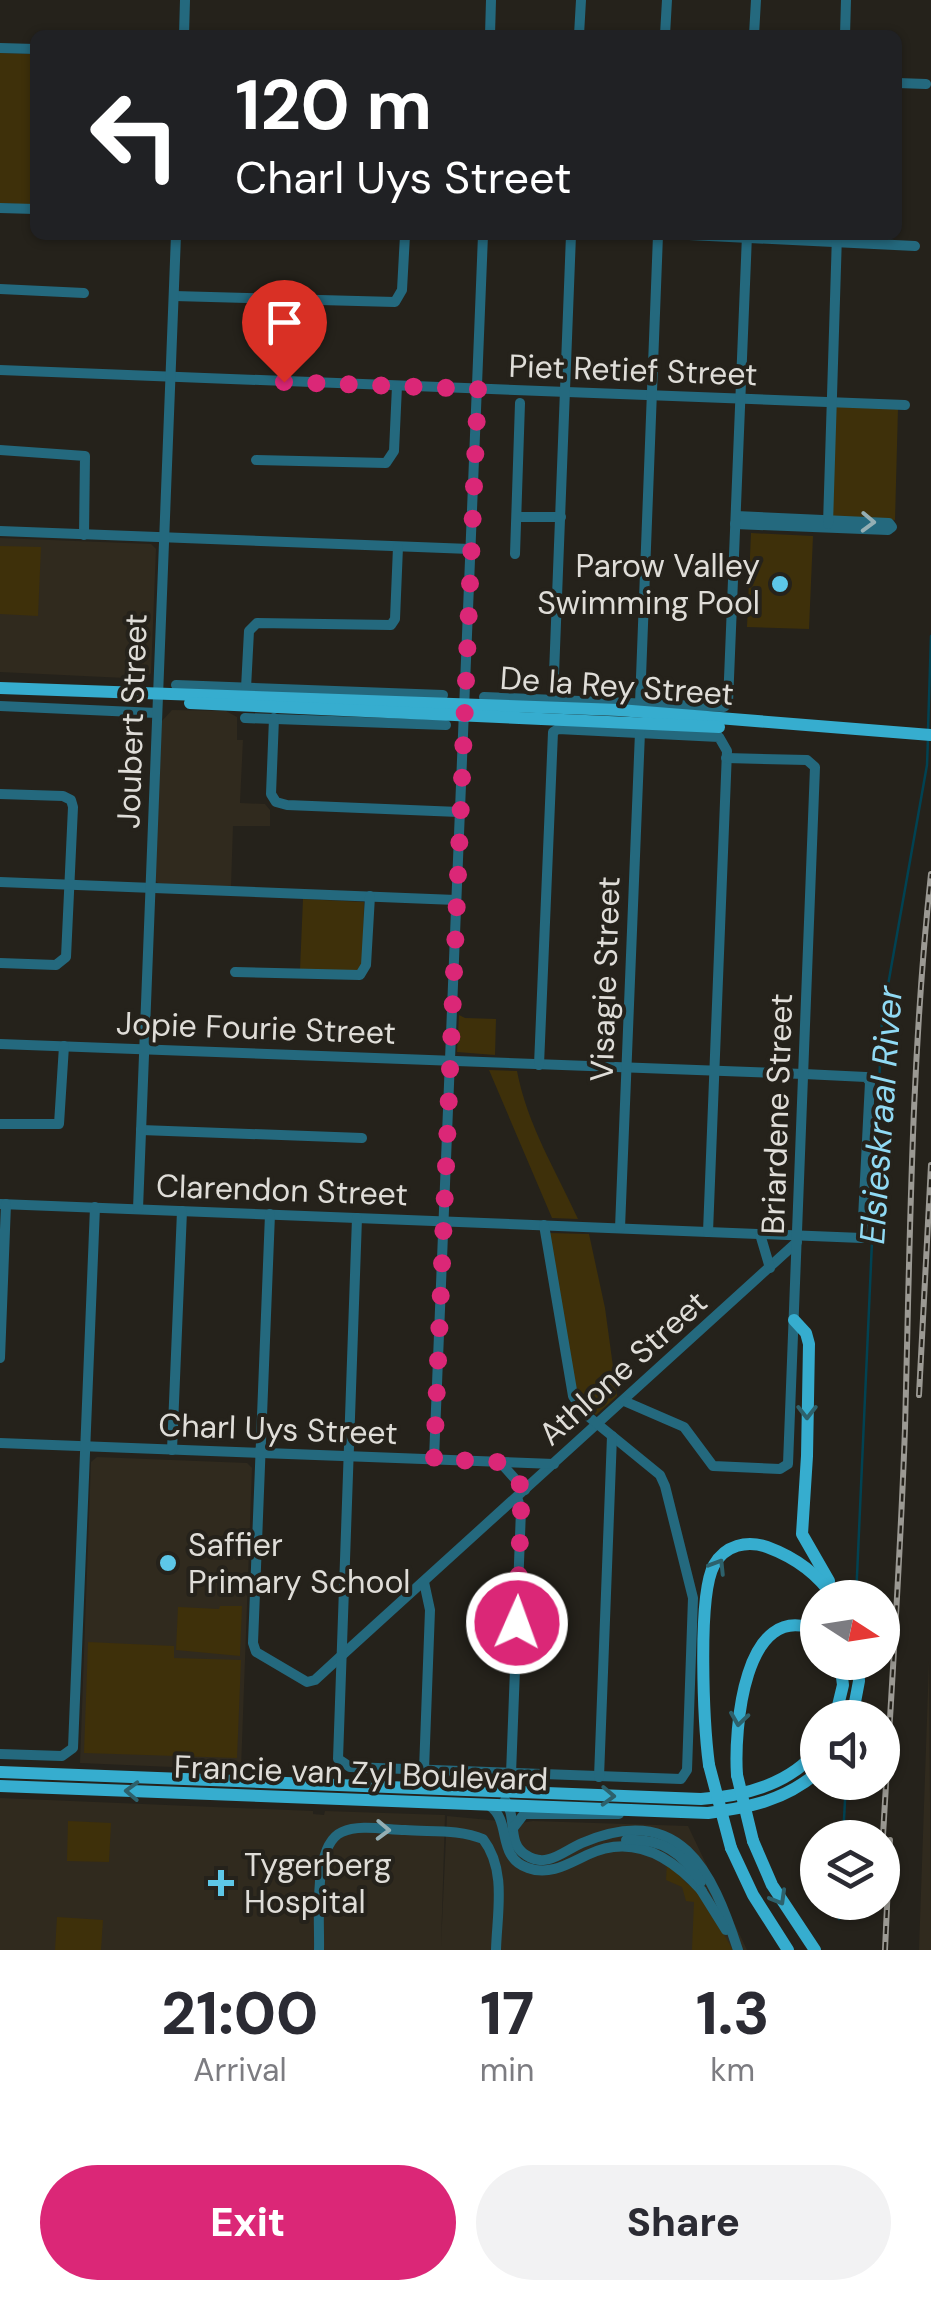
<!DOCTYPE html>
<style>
body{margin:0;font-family:"DM Sans",sans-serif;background:#f2f2f3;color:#2b2b33;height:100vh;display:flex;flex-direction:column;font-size:38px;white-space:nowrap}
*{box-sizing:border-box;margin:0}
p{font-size:32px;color:#7c7c81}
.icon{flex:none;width:55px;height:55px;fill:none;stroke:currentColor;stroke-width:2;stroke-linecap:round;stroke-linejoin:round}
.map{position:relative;height:1950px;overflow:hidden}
.details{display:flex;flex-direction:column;background:#fff;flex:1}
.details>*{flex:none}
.top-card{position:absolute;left:30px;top:30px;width:872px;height:210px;border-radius:15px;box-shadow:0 2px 8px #0004;background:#202124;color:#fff;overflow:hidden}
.needle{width:65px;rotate:102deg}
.tools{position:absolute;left:800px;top:1580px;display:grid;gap:20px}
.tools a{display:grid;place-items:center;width:100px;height:100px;border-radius:50%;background:#fff;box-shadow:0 2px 8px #0004;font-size:50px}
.pin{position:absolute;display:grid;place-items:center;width:85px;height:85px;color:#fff;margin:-102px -42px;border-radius:50% 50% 50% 0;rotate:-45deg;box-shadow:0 0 10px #0007}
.pin .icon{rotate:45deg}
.me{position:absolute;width:110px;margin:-55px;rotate:2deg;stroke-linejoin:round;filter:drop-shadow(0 0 8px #0008)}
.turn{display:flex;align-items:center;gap:35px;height:210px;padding:0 40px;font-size:45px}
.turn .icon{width:130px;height:130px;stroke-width:2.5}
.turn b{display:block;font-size:70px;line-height:85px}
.eta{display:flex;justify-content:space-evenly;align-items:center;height:170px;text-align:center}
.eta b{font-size:60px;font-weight:800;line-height:70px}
.cta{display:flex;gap:20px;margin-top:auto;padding:20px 40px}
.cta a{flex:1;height:115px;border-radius:60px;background:#db2777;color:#fff;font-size:40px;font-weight:800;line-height:115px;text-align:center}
.cta a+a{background:#f2f2f3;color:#2b2b33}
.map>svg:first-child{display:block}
</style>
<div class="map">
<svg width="931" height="1950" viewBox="0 0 931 1950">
<rect width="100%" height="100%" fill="#25221b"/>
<!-- built -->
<g fill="#302a1e">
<path d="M0 538 151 544 156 549 151 673 146 679 0 672Z"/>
<path d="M172 710 226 711 237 717V740H243L240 803 265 804 270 810V826H233L231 887 159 884 154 879 161 722Z"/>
<path d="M97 1457 247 1463 252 1468 241 1770 80 1763 91 1462Z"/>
<path d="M929 1661 931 1950H919Z"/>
<path d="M0 1798 313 1811V1814L324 1815 325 1811 445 1815 441 1946 447 1816 520 1823 533 1821 688 1826 747 1950H0Z"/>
</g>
<!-- green -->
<g fill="#3e300a">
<path d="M0 53 35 54V205L0 203Z"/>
<path d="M833 406 898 408 895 520 832 517Z"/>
<path d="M751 533 813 536 809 629 747 627Z"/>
<path d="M0 546 41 547 38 616 0 614Z"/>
<path d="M303 899 364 902 363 963 358 971 300 970Z"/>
<path d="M459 1015 465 1018 496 1019 495 1055 457 1052Z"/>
<path d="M489 1070 517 1071C527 1124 556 1171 578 1219L552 1218Z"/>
<path d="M548 1233 589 1234 605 1308 617 1396 596 1415 583 1407 577 1397Z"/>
<path d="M220 1606H242L240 1656 176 1650 178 1607 219 1609Z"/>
<path d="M88 1642 174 1646V1658L241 1660 237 1758 84 1753Z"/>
<path d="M68 1821 111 1823 109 1862 67 1861Z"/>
<path d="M667 1863 680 1871C681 1881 689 1886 698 1890L733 1950H692L694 1902 686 1901 682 1887 666 1880Z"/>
<path d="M57 1917 103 1920 101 1950H55Z"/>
</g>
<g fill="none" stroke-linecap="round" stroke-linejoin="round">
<!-- stream -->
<g stroke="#014252" stroke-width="2.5">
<path d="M928 730 931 636"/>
<path d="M856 1598 882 1019 927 765 928 738"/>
<path d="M843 1838 846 1782"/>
<path d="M839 1919 840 1902"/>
</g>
<!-- minor -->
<g stroke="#24697e" stroke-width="10">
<path d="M184 35 185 0"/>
<path d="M490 35 491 0"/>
<path d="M579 35 581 0"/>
<path d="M665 35 667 0"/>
<path d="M754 35 756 0"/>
<path d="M845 35 846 0"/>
<path d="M0 48 35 49"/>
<path d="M898 83 926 84"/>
<path d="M0 208 35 209"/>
<path d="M689 235 915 246"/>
<path d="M0 289 84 293"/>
<path d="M174 296 395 302 402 290 405 235"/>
<path d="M0 370 905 405"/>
<path d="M0 450 85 456 84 535"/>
<path d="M256 460 386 463 394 451 397 386"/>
<path d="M517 517H561"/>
<path d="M735 524 888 530 892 527 889 523 736 516"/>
<path d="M828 524 837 235"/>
<path d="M0 531 470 549"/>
<path d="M515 554 520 403"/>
<path d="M176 685 443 695"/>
<path d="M246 688 249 631 257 623 391 625 395 619 398 547"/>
<path d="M484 697 724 707 728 703 747 235"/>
<path d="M553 700 571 235"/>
<path d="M640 703 658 235"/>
<path d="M0 706 157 713"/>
<path d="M245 718 446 725"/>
<path d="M274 718 271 794 276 802 287 805 459 812"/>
<path d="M0 794 63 796 71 800 73 807 66 957 56 965 0 963"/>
<path d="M0 882 456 900"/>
<path d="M235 972 360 975 366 965 370 896"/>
<path d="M0 1044 804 1074 866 1077 870 1082 862 1238 0 1204"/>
<path d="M539 1065 553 732 558 729 719 737 727 751 708 1232"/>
<path d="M0 1124H59L64 1046"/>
<path d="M141 1130 362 1138"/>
<path d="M138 1209 176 235"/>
<path d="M270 1214 253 1643 256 1652 307 1682 315 1680 340 1657 797 1242"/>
<path d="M357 1218 338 1759 350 1767 681 1779 687 1770 693 1598 665 1486 660 1475 584 1413 573 1396 544 1225"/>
<path d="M620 1228 640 732"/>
<path d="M760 1234 770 1268"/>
<path d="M0 1358 6 1204"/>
<path d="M624 1401 684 1427 713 1466 780 1469 788 1464 815 767 807 760 726 758"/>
<path d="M0 1443 554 1464"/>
<path d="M172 1450 182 1211"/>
<path d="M434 1459 483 235"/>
<path d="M500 1462 525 1490"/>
<path d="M0 1754 62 1756 73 1748 95 1207"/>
<path d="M424 1770 430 1610 424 1582"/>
<path d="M511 1774 521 1510 517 1497"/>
<path d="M599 1777 612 1436"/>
<path d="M505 1800C518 1818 506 1843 526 1855 547 1869 563 1851 582 1843 680 1801 712 1870 738 1950"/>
<path d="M490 1806C512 1822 496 1857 528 1868 549 1876 568 1864 587 1855 632 1833 671 1856 702 1891"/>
<path d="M514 1827 524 1814H619"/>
<path d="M626 1840C662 1838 683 1853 701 1882"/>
<path d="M701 1890 726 1930"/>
<path d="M319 1950C320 1921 312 1845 342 1832 360 1824 387 1830 405 1830 430 1832 460 1829 483 1839 507 1870 497 1913 496 1950"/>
</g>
<!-- major -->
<g stroke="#36adcf" stroke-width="12">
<path d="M0 688 619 710 931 735"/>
<path d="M190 703 719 727"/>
<path d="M794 1320 806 1333 809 1344 807 1456 802 1534 829 1581"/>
<path d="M835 1718 843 1685 840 1662"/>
<path d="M852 1718 859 1681 858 1662"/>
<path d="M709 1765C704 1727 697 1596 714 1565 725 1545 747 1540 767 1547 794 1557 818 1574 834 1598"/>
<path d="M0 1772 701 1799C744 1796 790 1785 818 1749"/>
<path d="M737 1775C734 1732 743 1596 818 1631"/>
<path d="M0 1786 708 1813C750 1807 784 1801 818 1772"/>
<path d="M753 1841 772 1885 815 1950"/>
<path d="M731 1848 753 1895 788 1950"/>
</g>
<defs>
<g id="rail">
<path d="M919 1395 931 1165"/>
<path d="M882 1853C890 1712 900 1570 905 1428 910 1243 911 1058 931 874"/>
<path d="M885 1950 890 1840"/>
</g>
</defs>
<!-- rail casing -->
<use href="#rail" stroke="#9b9993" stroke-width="6"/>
<!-- rail -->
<use href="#rail" stroke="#25221b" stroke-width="2.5" stroke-dasharray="8" stroke-linecap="butt"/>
<!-- major-bridge -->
<g stroke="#36adcf" stroke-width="12">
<path d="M709 1765 731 1848"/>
<path d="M737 1775 753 1841"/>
</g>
</g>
<!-- one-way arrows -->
<defs><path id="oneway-chevron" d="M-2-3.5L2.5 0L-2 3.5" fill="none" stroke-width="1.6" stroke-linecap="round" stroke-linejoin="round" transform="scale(2.5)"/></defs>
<g stroke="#94afb4">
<use href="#oneway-chevron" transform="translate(868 522) rotate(2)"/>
<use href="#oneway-chevron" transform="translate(383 1830) rotate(2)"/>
</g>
<g stroke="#2d616c">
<use href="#oneway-chevron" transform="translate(807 1412) rotate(90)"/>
<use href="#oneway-chevron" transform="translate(718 1566) rotate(-58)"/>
<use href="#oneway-chevron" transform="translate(739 1719) rotate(98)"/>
<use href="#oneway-chevron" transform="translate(132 1791) rotate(-178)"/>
<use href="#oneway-chevron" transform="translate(608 1796) rotate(2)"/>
<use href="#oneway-chevron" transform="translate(779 1898) rotate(60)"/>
</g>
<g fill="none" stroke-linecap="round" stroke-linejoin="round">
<!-- route -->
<path stroke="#db2777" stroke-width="18" stroke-dasharray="0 32.4" d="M284 382 478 389 434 1459 500 1462 525 1490 517 1498 521 1510 517 1623"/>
</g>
<!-- markers -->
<g fill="#5dc7e8" stroke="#25221b" stroke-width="4">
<circle cx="780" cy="584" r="10"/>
<circle cx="168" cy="1563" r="10"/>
<path d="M216 1868h10v10h10v10h-10v10h-10v-10h-10v-10h10z"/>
</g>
<g text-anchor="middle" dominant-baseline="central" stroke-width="8" stroke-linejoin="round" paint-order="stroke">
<!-- street labels -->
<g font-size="32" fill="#dfddd8" stroke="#25221b">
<text transform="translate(633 370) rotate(2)">Piet Retief Street</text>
<text transform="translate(617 686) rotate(4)">De la Rey Street</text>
<text transform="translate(132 721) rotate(-88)">Joubert Street</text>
<text transform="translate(605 979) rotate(-88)">Visagie Street</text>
<text transform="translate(256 1028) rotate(2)">Jopie Fourie Street</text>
<text transform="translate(777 1114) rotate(-88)">Briardene Street</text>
<text transform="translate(282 1190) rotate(2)">Clarendon Street</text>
<text transform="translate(623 1368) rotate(-42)">Athlone Street</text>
<text transform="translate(278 1429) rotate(2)">Charl Uys Street</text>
<text transform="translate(361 1773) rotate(2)">Francie van Zyl Boulevard</text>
</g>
<!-- poi labels -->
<g font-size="32" fill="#dfddd8" stroke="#25221b" text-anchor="start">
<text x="760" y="566" text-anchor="end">Parow Valley<tspan x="760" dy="37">Swimming Pool</tspan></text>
<text x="188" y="1545">Saffier<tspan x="188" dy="37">Primary School</tspan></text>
<text x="244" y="1865">Tygerberg<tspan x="244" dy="37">Hospital</tspan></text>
</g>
<!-- water labels -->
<g font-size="35" font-style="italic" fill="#90daf4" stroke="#25221b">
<text transform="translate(881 1115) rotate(-86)">Elsieskraal River</text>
</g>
</g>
</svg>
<div class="tools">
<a><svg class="needle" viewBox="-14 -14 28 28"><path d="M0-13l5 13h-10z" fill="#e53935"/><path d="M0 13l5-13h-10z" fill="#7c7c81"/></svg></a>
<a><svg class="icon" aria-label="sound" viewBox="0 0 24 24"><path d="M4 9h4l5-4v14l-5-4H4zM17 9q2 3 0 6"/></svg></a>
<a><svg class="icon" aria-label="layers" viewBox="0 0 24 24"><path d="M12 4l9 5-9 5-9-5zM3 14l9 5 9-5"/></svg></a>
</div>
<div class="pin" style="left:284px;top:382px;background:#d93025"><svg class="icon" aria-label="arrive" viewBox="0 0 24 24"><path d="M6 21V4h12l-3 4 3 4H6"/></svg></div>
<svg class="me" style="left:517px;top:1623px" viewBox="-20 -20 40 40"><circle r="17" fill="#db2777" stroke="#fff" stroke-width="3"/><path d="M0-11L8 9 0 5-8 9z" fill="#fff"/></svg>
<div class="top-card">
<div class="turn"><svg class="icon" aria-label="left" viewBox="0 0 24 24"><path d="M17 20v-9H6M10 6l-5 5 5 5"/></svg><div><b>120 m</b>Charl Uys Street</div></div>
</div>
</div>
<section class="details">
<div class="eta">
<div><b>21:00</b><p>Arrival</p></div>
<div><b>17</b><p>min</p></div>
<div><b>1.3</b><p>km</p></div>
</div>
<div class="cta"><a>Exit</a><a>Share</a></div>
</section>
